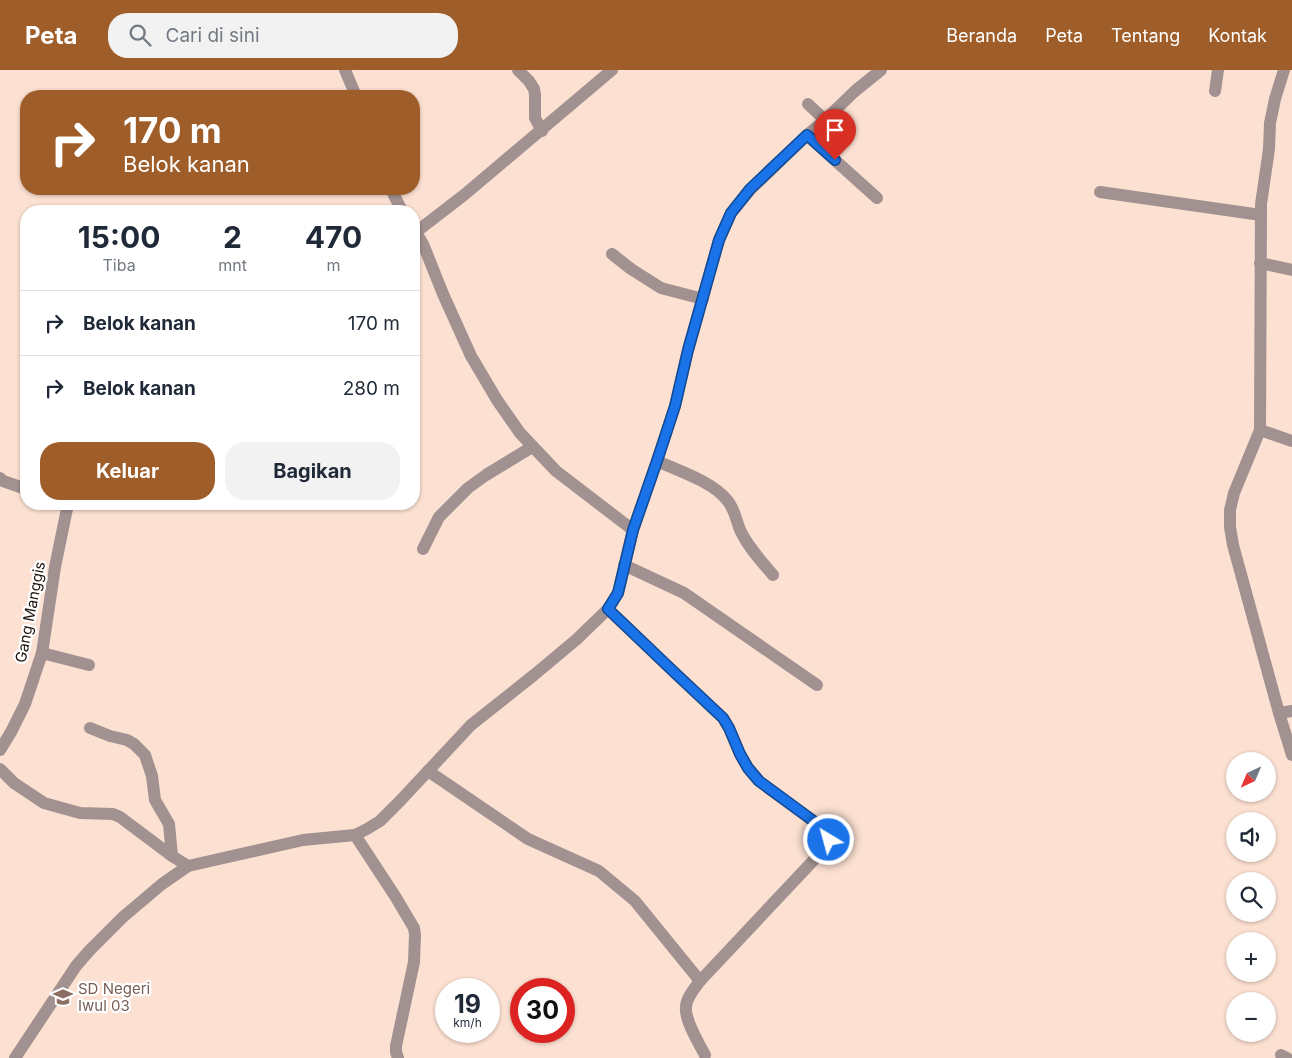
<!DOCTYPE html>
<html lang="id">
<meta charset="utf-8">
<style>
body{margin:0;font-family:Inter,sans-serif;background:#f2f2f3;color:#1f2937;height:100vh;display:flex;flex-direction:column;font-size:19px;white-space:nowrap}
*{box-sizing:border-box;margin:0}
p{font-size:16px;color:#747a83}
.icon{flex:none;width:28px;height:28px;fill:none;stroke:currentColor;stroke-width:2;stroke-linecap:round;stroke-linejoin:round}
.map{position:relative;flex:1;overflow:hidden}
.sheet{position:absolute;left:20px;top:135px;width:400px;height:305px;display:flex;flex-direction:column;background:#fff;border-radius:20px;box-shadow:0 1px 4px #0004}
.sheet>*{flex:none}
.hud{position:absolute;left:20px;top:20px;width:400px;height:105px;border-radius:20px;box-shadow:0 1px 4px #0004;background:#9f5d29;color:#fff;overflow:hidden}
.needle{width:32px;rotate:224deg}
.tools{position:absolute;left:1226px;top:682px;display:grid;gap:10px}
.tools a{display:grid;place-items:center;width:50px;height:50px;border-radius:50%;background:#fff;box-shadow:0 1px 4px #0004;font-size:25px}
.speed{position:absolute;left:435px;top:908px;display:flex;gap:10px;font-size:25px;font-weight:700;text-align:center}
.speed>*{display:grid;place-content:center;width:65px;height:65px;border-radius:50%;background:#fff;box-shadow:0 1px 4px #0004;line-height:1}
.speed small{font-size:12px;font-weight:400}
.speed .limit{border:8px solid #d22;background:#fff;color:#111}
.pin{position:absolute;display:grid;place-items:center;width:42px;height:42px;color:#fff;margin:-51px -21px;border-radius:50% 50% 50% 0;rotate:-45deg;box-shadow:0 0 5px #0007}
.pin .icon{rotate:45deg}
.me{position:absolute;width:55px;margin:-28px;rotate:323deg;stroke-linejoin:round;filter:drop-shadow(0 0 4px #0008)}
.turn{display:flex;align-items:center;gap:18px;height:105px;padding:0 20px;font-size:22px}
.turn .icon{width:65px;height:65px;stroke-width:2.5}
.turn b{display:block;font-size:35px;line-height:42px}
.eta{display:flex;justify-content:space-evenly;align-items:center;height:85px;text-align:center}
.eta b{font-size:30px;font-weight:700;line-height:35px}
.cta{display:flex;gap:10px;margin-top:auto;padding:10px 20px}
.cta a{flex:1;height:58px;border-radius:20px;background:#9f5d29;color:#fff;font-size:20px;font-weight:700;line-height:58px;text-align:center}
.cta a+a{background:#f2f2f3;color:#1f2937}
ul{padding:0;list-style:none}
li{display:flex;align-items:center;gap:15px;height:65px;padding:0 20px;border-top:1px solid #e0e1e3}
li div{flex:1}
li b{display:block;font-size:19px}
li em{font-style:normal}
header{display:flex;align-items:center;gap:30px;box-sizing:border-box;height:70px;padding:0 25px;background:#9f5d29;color:#fff}
header strong{font-size:24px}
nav{display:flex;gap:28px;margin-inline-start:auto;font-size:18px}
.search{width:350px;height:45px;background:#f2f2f3;display:flex;align-items:center;gap:12px;box-sizing:border-box;padding:0 18px;border-radius:20px;color:#747a83;font-size:19px}
.map>svg:first-child{display:block}
</style>
<header>
<strong>Peta</strong>
<div class="search"><svg class="icon" aria-label="search" viewBox="0 0 24 24"><circle cx="10" cy="10" r="6"/><path d="M15 15l6 6"/></svg>Cari di sini</div>
<nav><a>Beranda</a><a>Peta</a><a>Tentang</a><a>Kontak</a></nav>
</header>
<div class="map">
<svg width="1292" height="988" viewBox="0 0 1292 988">
<rect width="100%" height="100%" fill="#fce0d1"/>
<g fill="none" stroke-linecap="round" stroke-linejoin="round">
<!-- minor -->
<g stroke="#a29191" stroke-width="12">
<path d="M345 0 356 26"/>
<path d="M518 0 529 11 534 19 535 25V48L542 61"/>
<path d="M1284 0 1275 29 1270 53 1269 79 1261 134 1260 360 1234 423 1230 440V457L1233 475 1279 643 1292 685"/>
<path d="M1215 21 1218 0"/>
<path d="M808 34 825 50"/>
<path d="M807 65 877 128"/>
<path d="M391 119 402 141"/>
<path d="M1100 122 1261 145"/>
<path d="M414 159 423 174 443 224 471 286 497 330 520 363 556 401 633 460"/>
<path d="M416 162 464 125 612 0"/>
<path d="M612 184 631 199 661 218 703 229"/>
<path d="M1260 193 1292 200"/>
<path d="M1260 360 1292 371"/>
<path d="M657 391C679 401 713 412 727 430 735 439 736 451 741 462 749 478 761 491 773 505"/>
<path d="M0 408 3 411 26 419"/>
<path d="M423 479 439 447 468 418 486 405 532 377"/>
<path d="M624 495 684 523 817 615"/>
<path d="M608 539 674 602 723 648 729 658 740 684 748 698 759 711 823 758C828 764 829 768 827 776L700 911C694 919 687 927 686 936 684 950 699 973 705 985"/>
<path d="M42 583 89 595"/>
<path d="M1279 643 1292 641"/>
<path d="M90 658 110 666 127 670 134 674 145 685 152 706 155 730 169 754 172 786"/>
<path d="M0 680 11 662 25 634 42 583 55 497 68 434"/>
<path d="M0 699 14 713 44 733 80 743 113 744 120 747 172 786 188 796"/>
<path d="M428 701 528 769 599 801 635 831 700 911"/>
<path d="M355 765 395 826 414 858 415 865 414 892 396 976V982L398 988"/>
<path d="M1281 985 1287 988"/>
<path d="M15 988 76 896 89 881 123 847 162 814 188 796 303 770 355 765 367 759 380 751 400 731 471 655 534 605 577 569 608 539 618 523 633 460 657 391 675 336 688 280 719 170 731 143 751 119 807 65 825 50 855 21 881 0"/>
</g>
</g>
<g fill="none" stroke-linecap="round" stroke-linejoin="round">
<defs>
<path id="route" d="M829 770 827 764 823 758 759 711 748 698 740 684 729 658 723 648 674 602 608 539 618 523 633 460 657 391 675 336 688 280 719 170 731 143 750 119 807 65 835 90"/>
</defs>
<!-- route casing -->
<use href="#route" stroke="#114b97" stroke-width="12"/>
<!-- route -->
<use href="#route" stroke="#1a73e8" stroke-width="9"/>
</g>
<!-- icons -->
<defs>
<symbol id="school-bare" viewBox="-9 -9 18 18"><path d="M0-5L7-2L0 1L-7-2ZM-4 1L0 2.5L4 1V4Q0 6-4 4Z" fill="#8d6e63" stroke="#fff" stroke-width="2.5" paint-order="stroke"/></symbol>
</defs>
<g fill-rule="evenodd">
<use href="#school-bare" x="49" y="913" width="28" height="28"/>
</g>
<g text-anchor="middle" dominant-baseline="central" stroke-width="4.5" stroke-linejoin="round" paint-order="stroke">
<!-- street labels -->
<g font-size="15" fill="#1d110b" stroke="#fff">
<text transform="translate(30 542) rotate(-79)">Gang Manggis</text>
</g>
<!-- education labels -->
<g font-size="15" fill="#785e54" stroke="#fff" text-anchor="start">
<text x="78" y="918">SD Negeri<tspan x="78" dy="17">Iwul 03</tspan></text>
</g>
</g>
</svg>
<div class="tools">
<a><svg class="needle" viewBox="-14 -14 28 28"><path d="M0-13l5 13h-10z" fill="#e53935"/><path d="M0 13l5-13h-10z" fill="#747a83"/></svg></a>
<a><svg class="icon" aria-label="sound" viewBox="0 0 24 24"><path d="M4 9h4l5-4v14l-5-4H4zM17 9q2 3 0 6"/></svg></a>
<a><svg class="icon" aria-label="search" viewBox="0 0 24 24"><circle cx="10" cy="10" r="6"/><path d="M15 15l6 6"/></svg></a>
<a>+</a>
<a>−</a>
</div>
<div class="speed"><div>19<small>km/h</small></div><div class="limit">30</div></div>
<div class="pin" style="left:835px;top:90px;background:#d93025"><svg class="icon" aria-label="arrive" viewBox="0 0 24 24"><path d="M6 21V4h12l-3 4 3 4H6"/></svg></div>
<svg class="me" style="left:829px;top:770px" viewBox="-20 -20 40 40"><circle r="17" fill="#1a73e8" stroke="#fff" stroke-width="3"/><path d="M0-11L8 9 0 5-8 9z" fill="#fff"/></svg>
<div class="hud">
<div class="turn"><svg class="icon" aria-label="right" viewBox="0 0 24 24"><path d="M7 20v-9h11M14 6l5 5-5 5"/></svg><div><b>170 m</b>Belok kanan</div></div>
</div>
<section class="sheet">
<div class="eta">
<div><b>15:00</b><p>Tiba</p></div>
<div><b>2</b><p>mnt</p></div>
<div><b>470</b><p>m</p></div>
</div>
<ul>
<li><svg class="icon" aria-label="right" viewBox="0 0 24 24"><path d="M7 20v-9h11M14 6l5 5-5 5"/></svg><div><b>Belok kanan</b></div><em>170 m</em></li>
<li><svg class="icon" aria-label="right" viewBox="0 0 24 24"><path d="M7 20v-9h11M14 6l5 5-5 5"/></svg><div><b>Belok kanan</b></div><em>280 m</em></li>
</ul>
<div class="cta"><a>Keluar</a><a>Bagikan</a></div>
</section>
</div>
